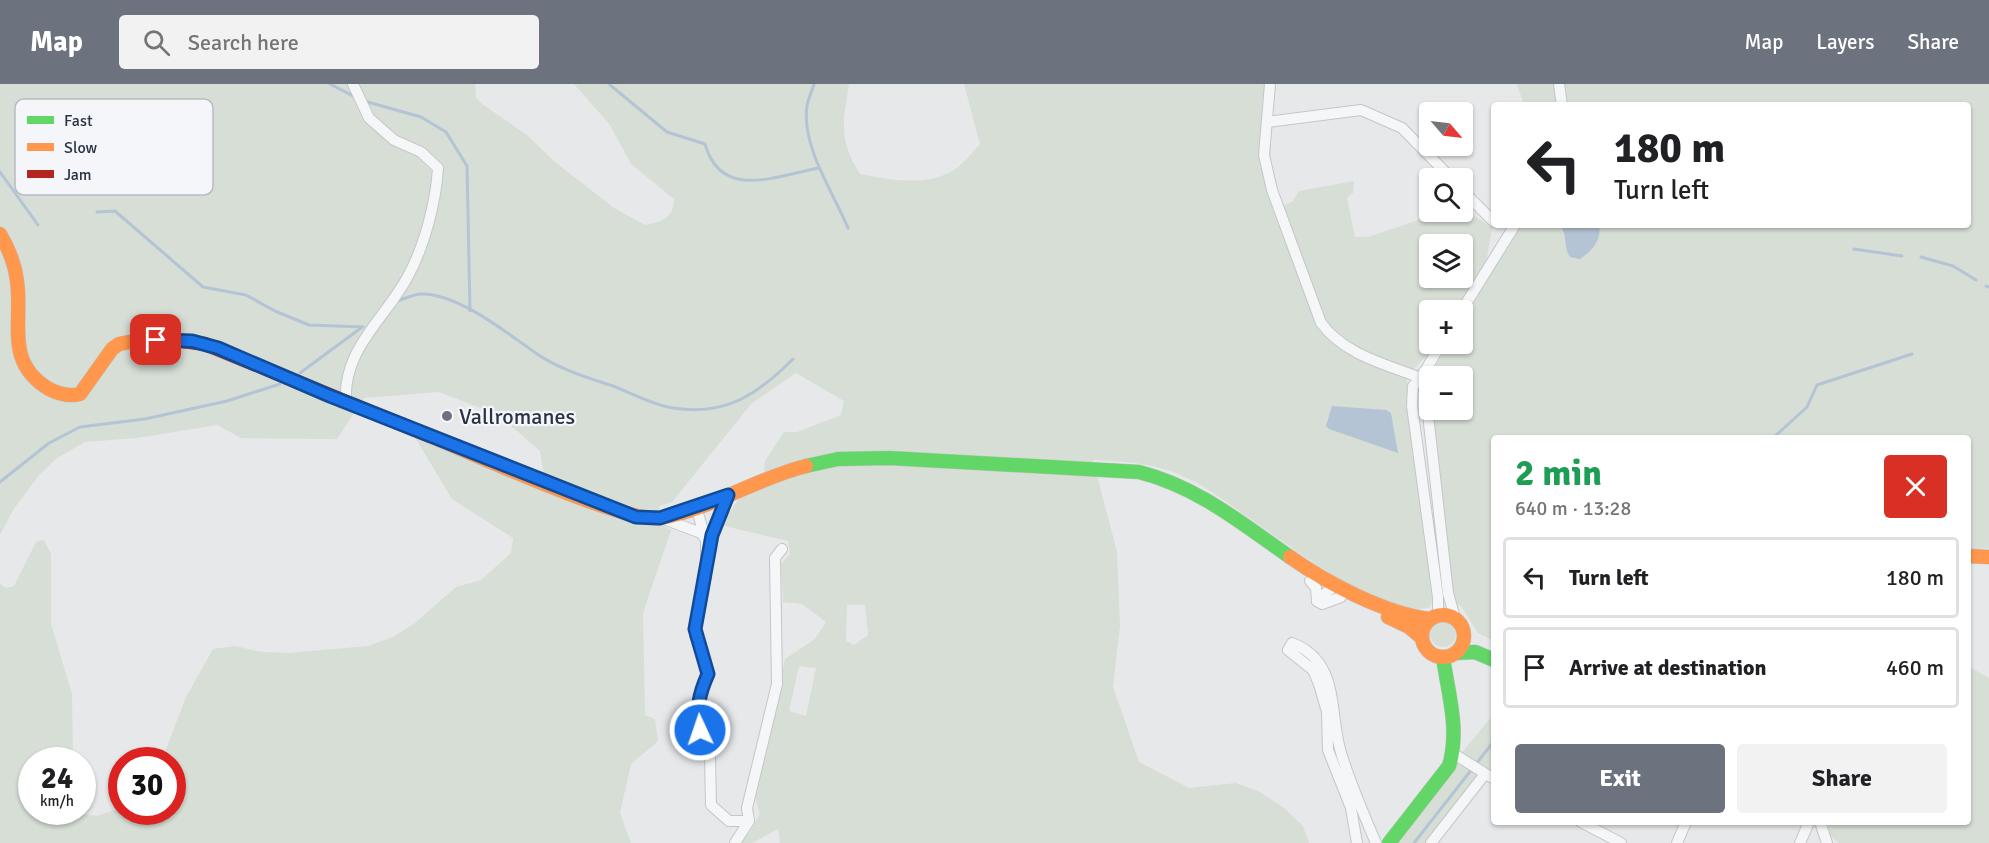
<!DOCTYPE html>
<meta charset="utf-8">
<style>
body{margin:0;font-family:Signika,sans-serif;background:#f2f2f2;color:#202124;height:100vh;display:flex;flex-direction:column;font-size:22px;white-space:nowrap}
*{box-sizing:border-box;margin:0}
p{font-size:20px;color:#757577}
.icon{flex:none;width:33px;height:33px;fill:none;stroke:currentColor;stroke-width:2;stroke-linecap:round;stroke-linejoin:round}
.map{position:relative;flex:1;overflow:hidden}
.details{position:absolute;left:1491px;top:351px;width:480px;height:390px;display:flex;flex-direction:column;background:#fff;border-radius:6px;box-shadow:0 2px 4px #0004}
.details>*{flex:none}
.hud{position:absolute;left:1491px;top:18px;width:480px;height:126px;border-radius:6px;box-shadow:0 2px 4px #0004;background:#fff;color:#202124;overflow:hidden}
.needle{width:39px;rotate:118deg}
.tools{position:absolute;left:1419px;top:18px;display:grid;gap:12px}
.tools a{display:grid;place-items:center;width:54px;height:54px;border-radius:6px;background:#fff;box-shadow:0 2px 4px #0004;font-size:30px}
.speed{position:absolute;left:18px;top:663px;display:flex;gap:12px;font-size:30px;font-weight:700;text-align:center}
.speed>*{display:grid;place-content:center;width:78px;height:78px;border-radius:50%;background:#fff;box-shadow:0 2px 4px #0004;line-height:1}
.speed small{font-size:15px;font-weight:400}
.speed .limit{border:9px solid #d22;background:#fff;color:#111}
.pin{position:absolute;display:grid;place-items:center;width:51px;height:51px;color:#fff;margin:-26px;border-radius:12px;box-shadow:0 3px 9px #0006}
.me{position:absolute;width:66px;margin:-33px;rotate:357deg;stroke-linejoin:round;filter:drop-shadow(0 0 4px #0008)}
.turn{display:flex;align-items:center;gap:21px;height:126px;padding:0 24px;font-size:27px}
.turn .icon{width:78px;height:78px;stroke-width:2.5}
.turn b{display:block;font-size:42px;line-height:51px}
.round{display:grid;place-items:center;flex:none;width:63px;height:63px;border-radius:6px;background:#f2f2f2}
.head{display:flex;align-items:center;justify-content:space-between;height:102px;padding:0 24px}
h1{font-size:36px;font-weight:700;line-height:45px;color:#1e9e55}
.cta{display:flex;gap:12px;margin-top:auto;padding:12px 24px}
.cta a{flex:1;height:69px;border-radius:6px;background:#6c737f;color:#fff;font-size:24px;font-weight:700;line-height:69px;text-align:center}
.cta a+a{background:#f2f2f2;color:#202124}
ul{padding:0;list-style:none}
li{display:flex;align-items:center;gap:18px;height:81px;margin:0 12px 9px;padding:0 12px;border:3px solid #e0e0e0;border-radius:6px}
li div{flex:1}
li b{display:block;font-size:22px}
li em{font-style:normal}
header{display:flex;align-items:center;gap:36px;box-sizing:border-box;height:84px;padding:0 30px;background:#6c737f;color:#fff}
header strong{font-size:28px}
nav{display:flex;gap:33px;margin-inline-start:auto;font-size:21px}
.search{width:420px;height:54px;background:#f2f2f2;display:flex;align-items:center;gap:15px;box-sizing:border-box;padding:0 21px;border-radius:6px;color:#757577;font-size:22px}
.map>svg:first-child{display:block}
</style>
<header>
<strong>Map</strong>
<div class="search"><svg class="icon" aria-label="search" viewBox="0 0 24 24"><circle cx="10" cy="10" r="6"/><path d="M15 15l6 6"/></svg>Search here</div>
<nav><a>Map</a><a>Layers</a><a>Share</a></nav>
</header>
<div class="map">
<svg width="1989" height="759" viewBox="0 0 1989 759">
<rect width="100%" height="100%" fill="#e6e8ea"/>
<!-- green -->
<g fill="#d6ded6" fill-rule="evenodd">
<path d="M0 0H475L476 14 482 20 527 51 555 78 614 124 645 141C662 138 674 134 674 115L631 80 610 41 574 0H849C843 39 838 55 860 90 892 96 928 104 957 84 965 78 973 68 980 60L964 0H1269L1272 126 1292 118 1299 107 1354 97 1353 109 1347 114 1355 153H1368L1443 128H1462L1463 124 1492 144 1486 179 1458 226H1430V260H1438C1428 273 1413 281 1407 296L1433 516 1430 523C1378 541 1244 424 1195 398 1159 379 1133 378 1093 376L1117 468 1120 542 1113 603 1139 678 1189 704 1236 699 1260 708 1284 724 1303 742 1309 759H780L778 745 752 759H740L750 748 760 730 755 713 785 575 815 555 826 538 802 520 783 518 781 480 790 470 788 457 720 441 739 415 763 404 765 377 784 348H797L841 331 844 317 796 289 751 320 672 418 659 422 662 441 671 446 643 529 645 631 655 635 658 657 631 680 620 729 631 759H0V500L6 504 14 502 36 458 44 456 51 470V540L72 610 73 676H32V728H71L97 732 121 724 122 728H172V676H162L186 613 213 565 235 562 261 568 288 569 368 562 393 553 415 539 456 503 481 496 511 469 513 454 452 415 413 350 546 405 540 367 499 331 439 308 364 314 337 355 241 354 217 341 137 354 85 358 57 374 39 391 13 426 0 451ZM1430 160H1462V194H1430ZM847 521H865L868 551 854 561 846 557ZM799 582 816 584 806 632 789 627Z"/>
<path d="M1517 0H1989V464L1968 466V354H1494V557L1478 549 1461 522 1453 518 1427 304 1429 293 1449 260H1462L1463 236 1490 190 1509 141H1968V21H1524ZM1430 292H1462V326H1430Z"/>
<circle cx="1443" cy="550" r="13"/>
<path d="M1968 582 1989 594V759H1839L1831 752 1827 738H1968Z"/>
<path d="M1494 630V681L1428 759H1387Z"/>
</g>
<!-- water -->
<g fill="#b4c4d5">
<path d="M1560 141H1599C1602 156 1592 167 1580 175L1570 173C1563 163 1568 151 1560 141Z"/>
<path d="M1332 322 1386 326 1391 329 1398 369 1329 345 1326 342Z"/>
</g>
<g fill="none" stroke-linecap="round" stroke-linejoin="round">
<!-- stream -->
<g stroke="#b4c4d5" stroke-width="3">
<path d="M330 0 355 13"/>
<path d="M609 0 667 48 705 60C721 117 776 92 819 84"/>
<path d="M814 0C812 7 808 15 807 22 801 62 833 108 848 144"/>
<path d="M364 17 421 33 446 48 467 82 470 227"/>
<path d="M0 88 38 141"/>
<path d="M97 128 115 127 203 203 246 211 275 227 309 241 363 243"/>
<path d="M1854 165 1902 172"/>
<path d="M1921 173 1953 182 1976 196"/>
<path d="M1986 202 1989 203"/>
<path d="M400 216C406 214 415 210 422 210 459 210 507 249 537 270 559 285 588 294 613 302 631 309 653 321 673 324 726 332 757 311 793 275"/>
<path d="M300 289 361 244"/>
<path d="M1773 354 1807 323 1817 301 1912 270"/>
<path d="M0 398 49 359 80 343 145 335 227 317 280 300"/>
<path d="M1476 680 1494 657"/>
<path d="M1414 759 1472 685"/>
</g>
<defs>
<g id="street">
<path d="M1270 0 1264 71 1272 106 1321 239C1345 271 1385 280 1421 294L1441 260"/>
<path d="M1559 0 1562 21"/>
<path d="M1267 38 1361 26 1402 44 1451 94"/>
<path d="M1462 106 1494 138"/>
<path d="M1462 226 1515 141"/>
<path d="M346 319C342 266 384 236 407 194 424 164 436 118 438 84L421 68 394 56 369 34 353 0"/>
<path d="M696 423 705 453"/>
<path d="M661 434 701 449 706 456V491L695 552 707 585 697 628 700 647 710 672 711 721 729 737H749"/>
<path d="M710 463 717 436 728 410"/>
<path d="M1310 497 1316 504 1317 517"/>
<path d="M1317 517 1328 507 1338 501"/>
<path d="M1317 517 1322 520 1341 513"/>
<path d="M1438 531V513L1412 322 1413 302 1421 294 1425 304 1448 509 1455 534"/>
<path d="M1454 670 1494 695"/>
<path d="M1581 738 1621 759"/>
<path d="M1820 738 1827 759"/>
<path d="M735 759 749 737 747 724 777 600 775 474 782 465"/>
<path d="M1357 759 1351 724 1328 666 1327 628 1319 600 1313 586 1288 566 1292 559C1342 578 1328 632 1342 672 1351 701 1364 731 1376 759"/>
<path d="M1431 759 1485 690"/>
<path d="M1677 759 1686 738"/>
<path d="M1800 759 1809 738"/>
</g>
<g id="fast">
<path d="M806 382 838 375 889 374 1139 388C1198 403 1241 439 1290 473"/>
<path d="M1456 569 1475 568 1494 576"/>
<path d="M1389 759 1449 682C1460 645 1448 610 1443 573"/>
</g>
<g id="slow">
<path d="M0 150C9 165 15 180 17 197 23 239 4 278 49 305 59 310 69 313 80 310L112 265 119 260 140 256"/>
<path d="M430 352C472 369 625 440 661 434 711 425 757 394 806 382"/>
<path d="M1968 472 1989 473"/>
<path d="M1290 473C1327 499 1385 530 1430 535"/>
<circle cx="1443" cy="552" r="21"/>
<path d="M1388 533 1409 543 1422 554"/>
</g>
<path id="jam" d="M140 256H174L205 260 430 352"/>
</defs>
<!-- street casing -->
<use href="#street" stroke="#c4c6c8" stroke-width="12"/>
<!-- fast casing -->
<use href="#fast" stroke="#c4c6c8" stroke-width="15"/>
<!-- slow casing -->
<use href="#slow" stroke="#c4c6c8" stroke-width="15"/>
<!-- jam casing -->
<use href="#jam" stroke="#c4c6c8" stroke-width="15"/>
<!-- street -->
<use href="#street" stroke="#f5f6f7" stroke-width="10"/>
<!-- fast -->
<use href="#fast" stroke="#63d668" stroke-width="14"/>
<!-- slow -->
<use href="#slow" stroke="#ff974d" stroke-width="14"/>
<!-- jam -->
<use href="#jam" stroke="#b3261e" stroke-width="14"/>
</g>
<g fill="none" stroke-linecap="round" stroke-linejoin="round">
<defs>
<path id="route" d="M156 256 192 257 218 264 330 312 636 433 660 434 728 411 712 451 695 545 708 590C699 610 696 625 700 646"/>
</defs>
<!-- route casing -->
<use href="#route" stroke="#114b97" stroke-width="15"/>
<!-- route -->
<use href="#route" stroke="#1a73e8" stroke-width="10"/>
</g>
<!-- markers -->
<circle fill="#6c737f" stroke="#f4f6f9" stroke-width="2" cx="447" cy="332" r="6"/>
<g text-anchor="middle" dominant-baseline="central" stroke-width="4.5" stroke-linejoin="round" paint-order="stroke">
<!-- poi labels -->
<g font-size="22" fill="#2b3445" stroke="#f4f6f9" text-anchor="start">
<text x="459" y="332">Vallromanes</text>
</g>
</g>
<!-- legend -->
<rect x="15" y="15" width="198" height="96" rx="9" fill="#f4f6f9" stroke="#b8bcc3" stroke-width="1.5"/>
<rect x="27" y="32" width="27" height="8" fill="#63d668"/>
<rect x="27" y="59" width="27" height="8" fill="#ff974d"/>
<rect x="27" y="86" width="27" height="8" fill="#b3261e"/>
<g font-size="16" fill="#2b3445">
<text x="64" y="42">Fast</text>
<text x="64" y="69">Slow</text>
<text x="64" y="96">Jam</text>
</g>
</svg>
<div class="tools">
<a><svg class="needle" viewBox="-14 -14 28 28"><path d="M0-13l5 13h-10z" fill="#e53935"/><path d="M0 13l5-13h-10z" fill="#757577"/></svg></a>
<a><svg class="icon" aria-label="search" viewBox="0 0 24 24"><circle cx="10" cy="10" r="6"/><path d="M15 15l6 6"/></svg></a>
<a><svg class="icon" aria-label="layers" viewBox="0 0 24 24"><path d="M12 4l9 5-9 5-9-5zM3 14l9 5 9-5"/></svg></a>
<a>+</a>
<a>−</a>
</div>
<div class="speed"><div>24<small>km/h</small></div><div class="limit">30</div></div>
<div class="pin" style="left:156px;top:256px;background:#d93025"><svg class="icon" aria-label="arrive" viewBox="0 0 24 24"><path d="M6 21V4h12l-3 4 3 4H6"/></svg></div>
<svg class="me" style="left:700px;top:646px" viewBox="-20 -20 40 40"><circle r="17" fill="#1a73e8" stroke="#fff" stroke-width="3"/><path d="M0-11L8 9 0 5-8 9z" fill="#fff"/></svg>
<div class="hud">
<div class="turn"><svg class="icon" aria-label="left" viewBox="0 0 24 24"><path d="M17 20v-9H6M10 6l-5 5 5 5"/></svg><div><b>180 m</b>Turn left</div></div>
</div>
<section class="details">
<div class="head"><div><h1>2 min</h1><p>640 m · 13:28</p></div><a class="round" style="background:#d93025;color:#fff"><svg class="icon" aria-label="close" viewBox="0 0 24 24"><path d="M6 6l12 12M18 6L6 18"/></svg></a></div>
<ul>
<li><svg class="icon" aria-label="left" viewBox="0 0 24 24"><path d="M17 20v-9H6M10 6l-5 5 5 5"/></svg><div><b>Turn left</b></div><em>180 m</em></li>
<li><svg class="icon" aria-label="arrive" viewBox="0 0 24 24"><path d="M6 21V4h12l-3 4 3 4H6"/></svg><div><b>Arrive at destination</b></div><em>460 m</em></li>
</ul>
<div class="cta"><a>Exit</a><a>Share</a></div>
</section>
</div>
